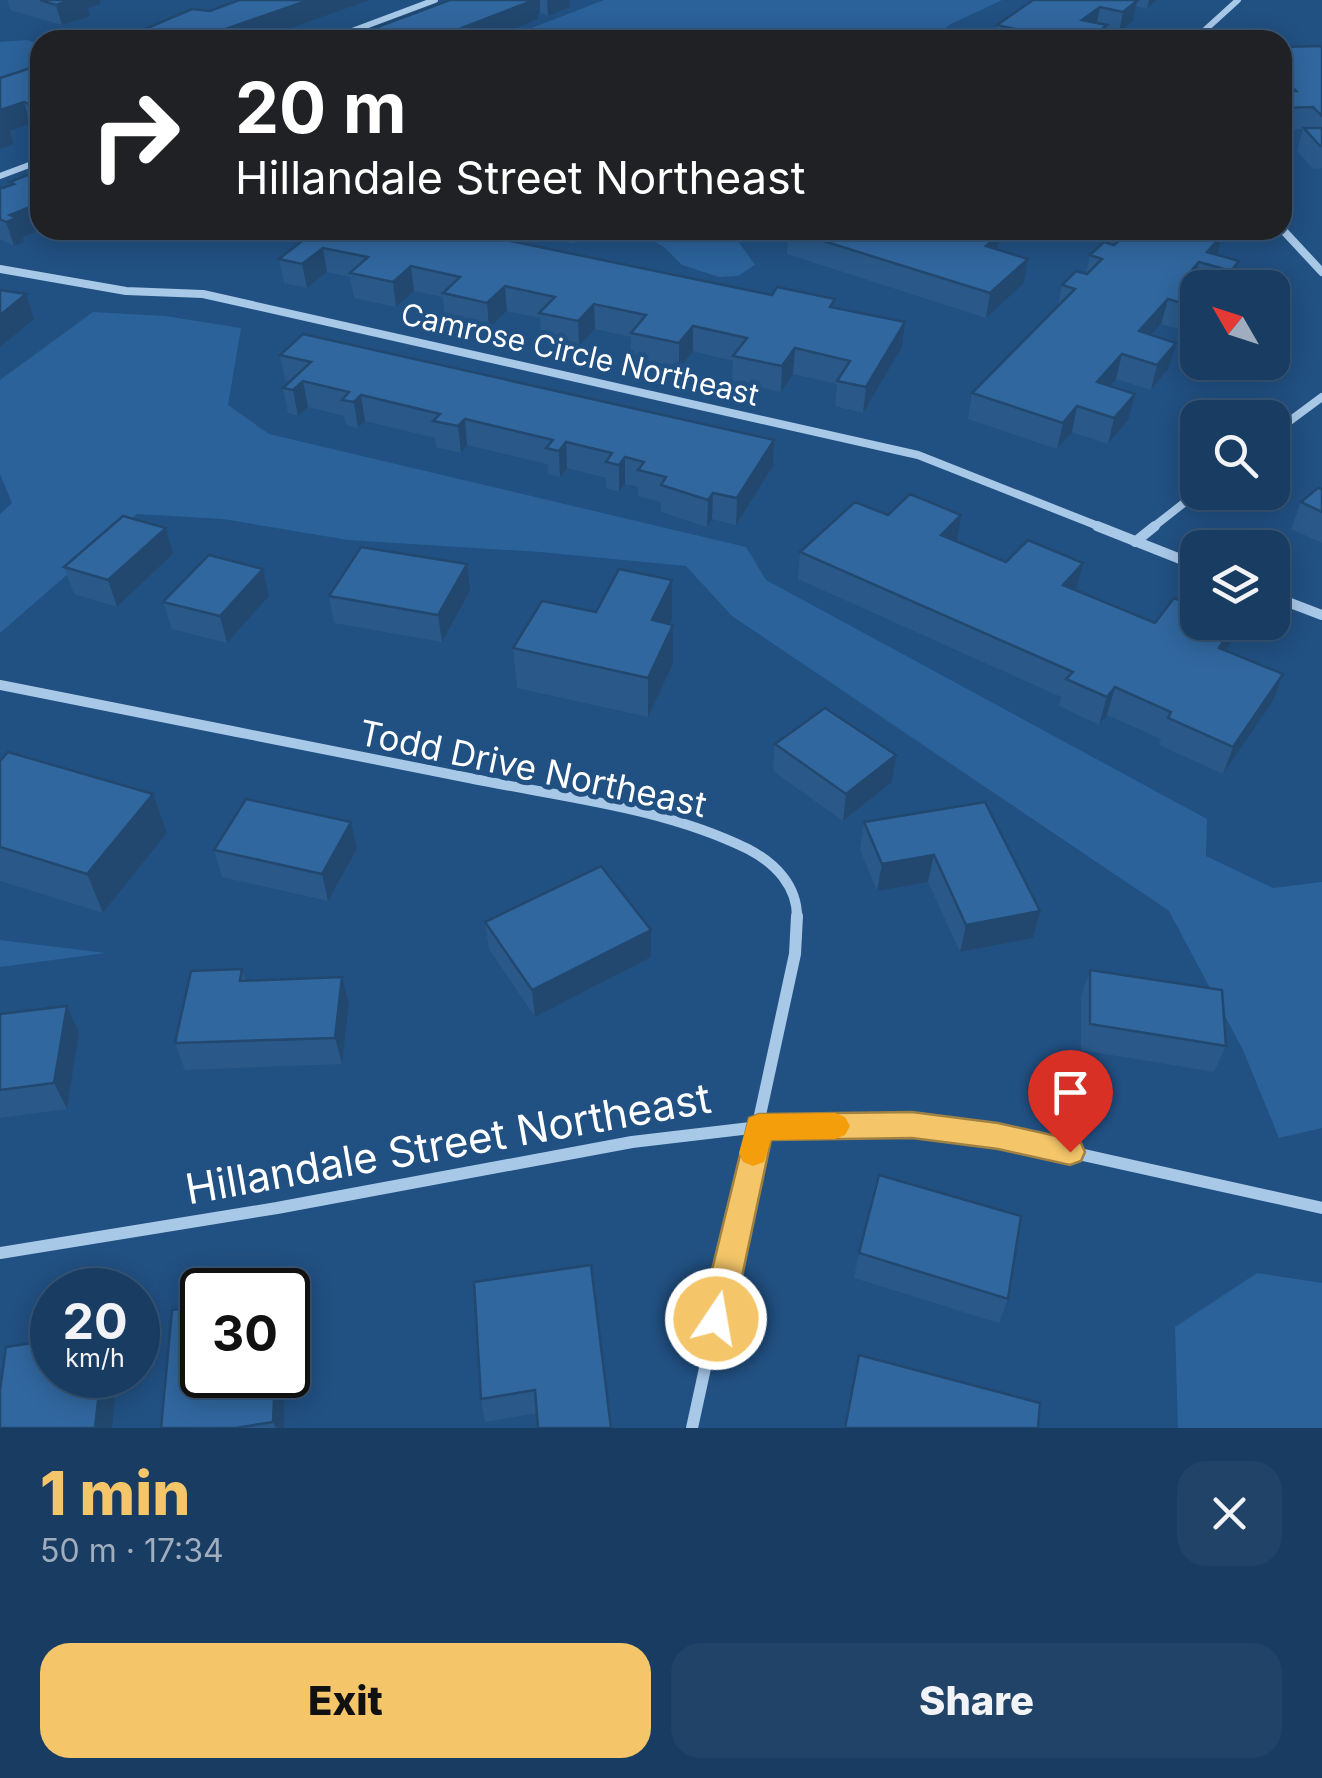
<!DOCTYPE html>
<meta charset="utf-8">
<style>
body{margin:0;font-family:Inter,sans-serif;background:#224368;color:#f1f3f6;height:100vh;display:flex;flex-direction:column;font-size:38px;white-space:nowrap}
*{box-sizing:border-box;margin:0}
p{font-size:32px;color:#9fadbe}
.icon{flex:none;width:55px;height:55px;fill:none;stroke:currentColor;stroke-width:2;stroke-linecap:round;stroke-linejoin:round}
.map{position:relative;height:1428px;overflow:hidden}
.panel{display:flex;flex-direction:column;background:#193c62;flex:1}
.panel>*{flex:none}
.hud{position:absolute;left:30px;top:30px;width:1262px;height:210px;border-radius:30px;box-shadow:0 5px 25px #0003,0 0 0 2px #375677;background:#202124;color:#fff;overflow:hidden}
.needle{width:65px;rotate:309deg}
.buttons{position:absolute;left:1180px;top:270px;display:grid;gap:20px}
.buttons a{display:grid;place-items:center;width:110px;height:110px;border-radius:20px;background:#193c62;box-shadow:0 5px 25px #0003,0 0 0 2px #375677;font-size:50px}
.speed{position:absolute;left:30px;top:1268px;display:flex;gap:20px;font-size:50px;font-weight:700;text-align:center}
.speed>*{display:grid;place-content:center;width:130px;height:130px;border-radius:50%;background:#193c62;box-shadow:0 5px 25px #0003,0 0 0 2px #375677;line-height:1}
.speed small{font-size:25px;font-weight:400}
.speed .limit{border:5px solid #111;border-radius:15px;background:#fff;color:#111}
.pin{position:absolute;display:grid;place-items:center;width:85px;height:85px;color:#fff;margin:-102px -42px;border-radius:50% 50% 50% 0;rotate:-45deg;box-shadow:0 0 10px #0007}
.pin .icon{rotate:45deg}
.me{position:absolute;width:110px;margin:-55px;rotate:12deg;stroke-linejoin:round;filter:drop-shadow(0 0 8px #0008)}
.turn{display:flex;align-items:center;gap:35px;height:210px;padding:0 40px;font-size:45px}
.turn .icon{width:130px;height:130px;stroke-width:2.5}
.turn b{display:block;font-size:70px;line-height:85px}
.round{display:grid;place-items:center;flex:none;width:105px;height:105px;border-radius:30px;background:#224368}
.head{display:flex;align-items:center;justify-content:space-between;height:170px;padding:0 40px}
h1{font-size:60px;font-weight:800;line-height:75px;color:#f4c669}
.button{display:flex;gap:20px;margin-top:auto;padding:20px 40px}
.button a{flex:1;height:115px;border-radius:30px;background:#f4c669;color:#111;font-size:40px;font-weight:800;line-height:115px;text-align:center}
.button a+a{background:#224368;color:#f1f3f6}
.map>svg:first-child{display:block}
</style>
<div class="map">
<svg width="1322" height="1428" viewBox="0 0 1322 1428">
<rect width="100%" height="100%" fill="#215082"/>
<!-- green -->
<g fill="#2b629a">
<path d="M604 0H1002L949 25 935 40H501Z"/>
<path d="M26 40 40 44V63L0 78V42Z"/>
<path d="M486 230H730L755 265 738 276 719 277 682 265 664 247 641 234 572 243Z"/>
<path d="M93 312 165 316 241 328 228 405 269 434 746 547 766 580 1207 819 1206 856 1273 888 1322 882V1128L1279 1138 1243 1050 1169 911 732 616 686 566 540 552 348 540 223 519 137 514 0 633V514L12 503 0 474V380Z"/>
<path d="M0 940 106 953 0 967Z"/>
<path d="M1257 1273 1322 1283V1428H1178L1175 1327Z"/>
</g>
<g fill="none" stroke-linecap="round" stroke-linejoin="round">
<!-- street-far3 -->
<g stroke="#a8c8e8" stroke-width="6">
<path d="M328 40 435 0"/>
<path d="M1194 40 1238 0"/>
<path d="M0 176 40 161"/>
</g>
<!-- street-far2 -->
<g stroke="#a8c8e8" stroke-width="8">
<path d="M1282 229 1322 272"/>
<path d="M0 269 126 291 203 294 918 455 1103 528"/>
<path d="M1272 434 1322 397"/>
<path d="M1152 528 1198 492"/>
</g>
<!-- street-far1 -->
<g stroke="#a8c8e8" stroke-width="10">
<path d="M1097 526 1198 566"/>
<path d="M1135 542 1155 526"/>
<path d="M1272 596 1322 615"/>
<path d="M0 685C156 716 313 747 469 778 561 797 663 807 748 849 775 863 798 886 797 919"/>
</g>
<!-- street -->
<g stroke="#a8c8e8" stroke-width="12">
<path d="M0 1253 277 1208 632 1142 759 1127 912 1125 998 1136 1322 1208"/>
<path d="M692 1428 795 954 797 916"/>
</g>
</g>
<!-- wall -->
<g fill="#2a5989">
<path d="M7 0H100L101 4 88 8 90 16 62 25 10 10Z"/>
<path d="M450 0H570V7L548 16 540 13 538 14V19Z"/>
<path d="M1033 0H1157L1147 9 1136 6 1133 21 1119 32 1106 29 1104 40H995L997 25Z"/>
<path d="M1282 47H1322V168L1313 169 1297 151 1303 129 1282 130Z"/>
<path d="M40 65V129L30 124 10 131 14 144 0 149Z"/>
<path d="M40 170 23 237 24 242 14 246 0 239V187L3 188 11 185 10 182Z"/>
<path d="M316 230 834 307 902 347 863 413 835 406 837 384 793 374 781 392 732 381 733 361 693 351 679 369 631 358V337L595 329 579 346 541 338 540 318 507 311 489 328 445 318 443 297 414 291 396 307 354 298 350 277 327 272 307 288 284 283 279 259Z"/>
<path d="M788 230 943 234H1000L998 250 1028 259 1024 283 986 318 787 254Z"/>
<path d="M1113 231 1239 261 1232 285 1231 288H1198V331L1195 334 1161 324 1152 335 1169 368 1151 390 1116 379 1110 386 1128 420 1108 444 1072 432 1057 449 968 419 972 393 1058 306 1062 285 1086 274 1090 255 1110 244Z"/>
<path d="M280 355 774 440 773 466 736 525 712 519 707 527 661 512V502L638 496V487L625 484 619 492 606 488V478L567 468 560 477 548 474 547 464 467 445 461 453 436 447 435 438 365 421 358 428 346 425 344 416 308 407 298 416 288 413 283 388 290 381 285 380Z"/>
<path d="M1322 489V543L1291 529 1301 502Z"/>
<path d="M166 528 173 554 117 607 74 594 64 567Z"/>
<path d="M957 542 1283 674 1273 701 1223 774 1159 745 1161 739 1107 715 1099 725 1059 706 1061 697 798 579 800 552Z"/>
<path d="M263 569 269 596 227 643 172 629 163 602Z"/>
<path d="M470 591 442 642 334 623 329 596Z"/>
<path d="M596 612 672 619 669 624 673 664 648 717 517 688 513 648Z"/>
<path d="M775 744 892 782 843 821 773 771Z"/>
<path d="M0 761 167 833 103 913 0 881Z"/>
<path d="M985 802 1033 938 960 952 928 882 877 891 860 850 864 822Z"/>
<path d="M357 849 328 901 222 877 214 850Z"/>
<path d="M485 922 651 957 535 1017 489 949Z"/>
<path d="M242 969 246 981 349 1004 342 1064 185 1070 175 1043Z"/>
<path d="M1090 970 1226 1046 1214 1072 1081 1050V996Z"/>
<path d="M67 1006 79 1033 67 1109 0 1118V1014Z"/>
<path d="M859 1253 1008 1299 999 1323 854 1278Z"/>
<path d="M474 1282 611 1428 537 1413 485 1422 481 1399Z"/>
<path d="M285 1375 284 1428H161Z"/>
</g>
<!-- shaded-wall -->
<g fill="#22486f">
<path d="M71 0H100L101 4 88 8 90 16 62 25 56 5Z"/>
<path d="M309 0H369L258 40H194Z"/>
<path d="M530 0H540V13L538 14V19L487 40H431Z"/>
<path d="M547 0H570V7L548 16Z"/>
<path d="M1149 0H1157L1147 9Z"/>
<path d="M1137 1 1133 21 1119 32 1123 12Z"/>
<path d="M1100 7 1096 27 1082 20Z"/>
<path d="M1107 25 1104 40H1092L1093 36Z"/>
<path d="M1069 31 1068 40H1059V39Z"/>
<path d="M24 102 30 124 10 131 14 144 0 149V110Z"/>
<path d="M40 203V230L23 237 24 242 14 246 6 222 10 215Z"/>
<path d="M1000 234 996 258 986 246Z"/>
<path d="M1222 235 1216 259 1207 252Z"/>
<path d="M323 248 327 272 307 288 302 264Z"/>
<path d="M1028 259 1024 283 986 318 990 293Z"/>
<path d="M1239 261 1232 285 1231 288H1226L1231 271Z"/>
<path d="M1199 262 1193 286 1178 304 1184 279Z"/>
<path d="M411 266 414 291 396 307 393 282Z"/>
<path d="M505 286 507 311 489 328 487 303Z"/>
<path d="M26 294 34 319 0 347V315Z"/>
<path d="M1168 299 1161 324 1133 356 1139 331Z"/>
<path d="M594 304 595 329 579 346 578 321Z"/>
<path d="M905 322 902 347 863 413 866 387Z"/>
<path d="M693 326V351L679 369V343Z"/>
<path d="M1176 343 1169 368 1151 390 1157 365Z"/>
<path d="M795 348 793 374 781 392 782 366Z"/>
<path d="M1122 354 1116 379 1091 407 1097 382Z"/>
<path d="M303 381 308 407 298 416 293 390Z"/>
<path d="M1135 394 1128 420 1108 444 1114 418Z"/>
<path d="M361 395 365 421 358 428 354 402Z"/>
<path d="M1077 406 1072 432 1057 449 1063 423Z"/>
<path d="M465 419 467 445 461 453 458 426Z"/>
<path d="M774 440 773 466 736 525 737 498Z"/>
<path d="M566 442 567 468 560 477 559 451Z"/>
<path d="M625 457V484L619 492V465Z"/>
<path d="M713 493 712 519 707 527 708 500Z"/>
<path d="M961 515 957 541 941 535Z"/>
<path d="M166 528 173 554 117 607 108 580Z"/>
<path d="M1083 563 1076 590 1063 585Z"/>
<path d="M467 564 470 591 442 642 438 615Z"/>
<path d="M263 569 269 596 227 643 220 616Z"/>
<path d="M672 580V619L652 660V620Z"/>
<path d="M1236 623 1227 650 1219 648Z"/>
<path d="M673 625V664L648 717V678Z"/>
<path d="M1283 674 1273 701 1223 774 1233 747Z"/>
<path d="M1115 687 1107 715 1099 725 1107 697Z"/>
<path d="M896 755 892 782 843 821 846 794Z"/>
<path d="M153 794 167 833 103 913 87 874Z"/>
<path d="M351 822 357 849 328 901 322 874Z"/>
<path d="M934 855 928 882 877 891 882 864Z"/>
<path d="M1040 911 1033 938 960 952 966 925Z"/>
<path d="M651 930V957L535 1017 532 990Z"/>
<path d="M342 977 349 1004 342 1064 335 1038Z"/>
<path d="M67 1006 79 1033 67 1109 54 1083Z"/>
<path d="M101 1375H117L112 1428H95Z"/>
<path d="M275 1375H285L284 1428H276L273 1422Z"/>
</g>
<!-- building -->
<g fill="#31679f" stroke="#22486f" stroke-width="2.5">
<path d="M40 0H71L56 5Z"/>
<path d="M239 0H309L194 40H116L142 33 138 32 192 9 210 11Z"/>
<path d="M450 0H534L431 40H342Z"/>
<path d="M1033 0H1133L1137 1 1123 12 1100 7 1082 20 1107 25 1093 36 1069 31 1059 39 997 25Z"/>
<path d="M1320 46 1322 47V116L1313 107 1283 108 1282 91H1296L1282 76V47Z"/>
<path d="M40 65V109L24 102 0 110V78Z"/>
<path d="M1304 128H1322V146H1320Z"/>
<path d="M40 170V203L10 215 17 218 6 222 0 219V187L3 188 14 184 10 182Z"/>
<path d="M316 230H457L772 295 777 287 835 299 830 307 905 322 866 387 837 381 850 361 795 348 782 366 733 356 747 338 693 326 679 343 631 333 646 315 594 304 578 321 539 313 555 297 505 286 487 303 443 293 460 277 411 266 393 282 350 273 368 257 323 248 302 264 279 259Z"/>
<path d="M788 230H929L943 234 948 230H987L1000 234 986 246 1028 259 990 293Z"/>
<path d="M1114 230H1204L1222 235 1207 252 1239 261 1231 271 1199 262 1184 279 1214 288H1198V308L1168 299 1139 331 1176 343 1157 365 1122 354 1097 382 1135 394 1114 418 1077 406 1063 423 972 393 1075 289 1062 285 1076 271 1087 274 1102 259 1090 255 1104 242 1114 245 1125 235 1113 231Z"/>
<path d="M0 290 26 294 0 315Z"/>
<path d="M303 334 774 440 737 498 713 493 708 500 661 485 666 477 638 470 644 462 625 457 619 465 606 462 612 453 566 442 559 451 546 448 553 440 465 419 458 426 433 421 440 414 361 395 354 402 342 400 349 392 303 381 293 390 283 388 311 362 280 355Z"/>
<path d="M1318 488 1322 489V512L1301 502Z"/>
<path d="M910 494 961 515 941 535 1006 562 1028 540 1083 563 1063 585 1155 623 1174 598 1198 607V622L1236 623 1219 648 1283 674 1233 747 1168 718 1171 712 1115 687 1107 697 1066 679 1073 672 800 552 855 502 888 515Z"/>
<path d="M123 516 166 528 108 580 64 567Z"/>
<path d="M361 547 467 564 438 615 329 596Z"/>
<path d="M209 555 263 569 220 616 163 602Z"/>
<path d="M619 569 672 580 652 620 673 625 648 678 513 648 542 601 596 612Z"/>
<path d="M825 708 896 755 846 794 775 744Z"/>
<path d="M8 752 153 794 87 874 0 847V761Z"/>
<path d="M246 799 351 822 322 874 214 850Z"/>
<path d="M985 802 1040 911 966 925 934 855 882 864 864 822Z"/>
<path d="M601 866 651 930 532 990 485 922Z"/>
<path d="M242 969 240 981 342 977 335 1038 175 1043 191 971Z"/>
<path d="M1090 970 1222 990 1226 1046 1090 1024Z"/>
<path d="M67 1006 54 1083 0 1090V1014Z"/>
<path d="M879 1175 1021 1216 1008 1299 859 1253Z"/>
<path d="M591 1265 611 1428H538L535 1390 481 1399 474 1282Z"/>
<path d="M202 1306V1375H275L273 1422 236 1428H161L172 1310Z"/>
<path d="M52 1340V1375H101L95 1428H0V1390L6 1347Z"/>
<path d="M859 1355 1040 1403 1038 1428H845Z"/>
</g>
<!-- route -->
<path fill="#f4c669" stroke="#9f8144" stroke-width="2.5" d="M912 1112 998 1123 1070 1139 1081 1143 1085 1152 1081 1161 1070 1165 998 1149 912 1138 771 1140 733 1319 728 1330 716 1335 705 1330 700 1319 749 1118 759 1114Z"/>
<!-- slow -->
<path fill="#f59e0b" d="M835 1113 845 1117 850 1126 845 1135 835 1139 771 1140 764 1162 753 1166 743 1162 739 1153 749 1118 759 1114Z"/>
<g text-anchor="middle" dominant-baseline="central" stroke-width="10" stroke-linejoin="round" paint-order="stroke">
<!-- far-street labels -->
<g font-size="30" fill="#fff" stroke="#215082">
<text transform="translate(580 354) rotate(13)">Camrose Circle Northeast</text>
</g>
<!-- street labels -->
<g font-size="35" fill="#fff" stroke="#215082">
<text transform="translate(533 768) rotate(12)">Todd Drive Northeast</text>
</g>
<!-- near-street labels -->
<g font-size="42" fill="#fff" stroke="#215082">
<text transform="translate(448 1143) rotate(-10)">Hillandale Street Northeast</text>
</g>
</g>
</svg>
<div class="buttons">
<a><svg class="needle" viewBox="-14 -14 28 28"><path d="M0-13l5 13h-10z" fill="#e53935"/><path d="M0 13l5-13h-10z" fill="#9fadbe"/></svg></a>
<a><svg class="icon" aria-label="search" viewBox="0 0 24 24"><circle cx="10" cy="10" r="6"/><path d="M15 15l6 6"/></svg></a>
<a><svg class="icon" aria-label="layers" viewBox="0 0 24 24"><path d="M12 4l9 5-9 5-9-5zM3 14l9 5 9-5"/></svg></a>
</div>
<div class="speed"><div>20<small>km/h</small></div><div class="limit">30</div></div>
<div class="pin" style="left:1070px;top:1152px;background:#d93025"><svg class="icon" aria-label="arrive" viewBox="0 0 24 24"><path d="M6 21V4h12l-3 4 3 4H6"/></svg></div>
<svg class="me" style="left:716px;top:1319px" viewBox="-20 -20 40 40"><circle r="17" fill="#f4c669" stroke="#fff" stroke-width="3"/><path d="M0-11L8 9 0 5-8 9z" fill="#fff"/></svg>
<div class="hud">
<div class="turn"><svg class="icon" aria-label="right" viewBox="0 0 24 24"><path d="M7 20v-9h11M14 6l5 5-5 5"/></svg><div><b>20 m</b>Hillandale Street Northeast</div></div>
</div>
</div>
<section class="panel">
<div class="head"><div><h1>1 min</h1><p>50 m · 17:34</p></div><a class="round"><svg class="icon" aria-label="close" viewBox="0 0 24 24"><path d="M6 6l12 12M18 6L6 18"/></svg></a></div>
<div class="button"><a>Exit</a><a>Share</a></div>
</section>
